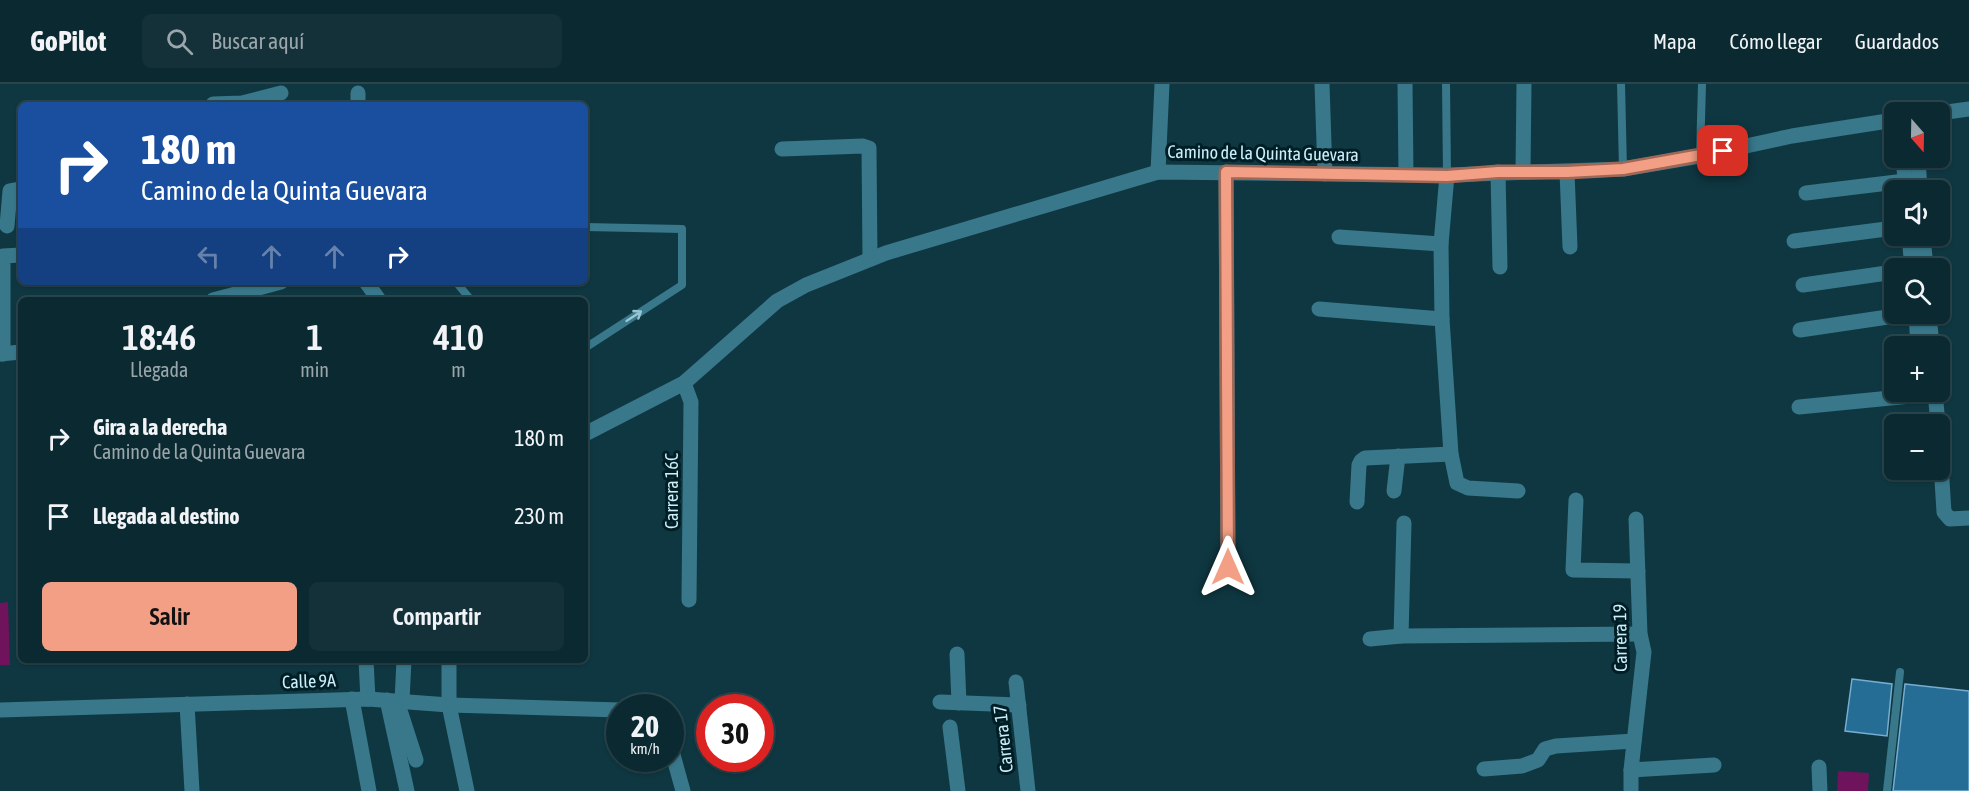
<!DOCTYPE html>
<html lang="es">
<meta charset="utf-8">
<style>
body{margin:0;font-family:"Asap Condensed",sans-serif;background:#143139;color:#f1f3f6;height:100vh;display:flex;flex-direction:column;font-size:22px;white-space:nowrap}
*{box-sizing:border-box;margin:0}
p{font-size:20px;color:#9aa6ab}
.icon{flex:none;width:33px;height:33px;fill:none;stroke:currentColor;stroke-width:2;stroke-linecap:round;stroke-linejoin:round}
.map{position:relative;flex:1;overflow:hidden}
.sheet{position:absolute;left:18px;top:213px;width:570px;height:366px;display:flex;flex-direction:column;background:#0b2931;border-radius:9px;box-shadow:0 2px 4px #0004,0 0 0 2px #2b454d}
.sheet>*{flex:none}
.banner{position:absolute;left:18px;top:18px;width:570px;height:183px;border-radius:9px;box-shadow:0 2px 4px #0004,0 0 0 2px #2b454d;background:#1a4fa0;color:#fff;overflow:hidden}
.needle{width:39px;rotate:160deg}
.tools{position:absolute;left:1884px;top:18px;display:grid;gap:12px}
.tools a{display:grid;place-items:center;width:66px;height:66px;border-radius:9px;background:#0b2931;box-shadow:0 2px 4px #0004,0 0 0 2px #2b454d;font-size:30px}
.speed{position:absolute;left:606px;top:610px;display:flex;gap:12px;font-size:30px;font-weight:700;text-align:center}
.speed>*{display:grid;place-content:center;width:78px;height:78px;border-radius:50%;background:#0b2931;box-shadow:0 2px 4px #0004,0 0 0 2px #2b454d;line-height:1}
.speed small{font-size:15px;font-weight:400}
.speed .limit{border:9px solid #d22;background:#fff;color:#111}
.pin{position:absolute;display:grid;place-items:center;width:51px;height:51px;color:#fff;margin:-26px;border-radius:12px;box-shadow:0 3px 9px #0006}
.me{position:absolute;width:66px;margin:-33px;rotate:0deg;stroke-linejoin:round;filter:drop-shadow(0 0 4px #0008)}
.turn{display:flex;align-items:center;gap:21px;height:126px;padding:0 24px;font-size:27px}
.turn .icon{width:78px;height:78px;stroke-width:2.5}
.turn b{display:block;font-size:42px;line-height:51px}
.lanes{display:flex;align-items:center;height:57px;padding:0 24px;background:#0003;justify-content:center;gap:30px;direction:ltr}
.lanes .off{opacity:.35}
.eta{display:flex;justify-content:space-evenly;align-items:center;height:102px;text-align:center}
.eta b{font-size:36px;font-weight:600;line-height:42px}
.primary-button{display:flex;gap:12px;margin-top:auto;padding:12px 24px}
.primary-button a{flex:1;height:69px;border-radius:9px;background:#f39f85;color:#111;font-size:24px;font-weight:600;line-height:69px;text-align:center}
.primary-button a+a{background:#143139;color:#f1f3f6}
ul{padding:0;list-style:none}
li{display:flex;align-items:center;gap:18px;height:78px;padding:0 24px}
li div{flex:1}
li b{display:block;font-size:22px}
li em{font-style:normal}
header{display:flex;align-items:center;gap:36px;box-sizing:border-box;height:84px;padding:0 30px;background:#0b2931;border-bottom:2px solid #2b454d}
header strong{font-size:28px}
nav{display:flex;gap:33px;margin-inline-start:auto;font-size:21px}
.search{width:420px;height:54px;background:#143139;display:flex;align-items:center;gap:15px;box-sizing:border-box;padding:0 21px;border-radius:9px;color:#9aa6ab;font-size:22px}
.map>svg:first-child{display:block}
</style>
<header>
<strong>GoPilot</strong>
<div class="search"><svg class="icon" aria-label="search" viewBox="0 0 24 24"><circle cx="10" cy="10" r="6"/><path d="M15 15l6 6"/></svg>Buscar aquí</div>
<nav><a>Mapa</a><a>Cómo llegar</a><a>Guardados</a></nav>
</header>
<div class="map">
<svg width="1969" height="707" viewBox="0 0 1969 707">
<rect width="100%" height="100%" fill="#0f3741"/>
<!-- green -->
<g fill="#6f135d">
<path d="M8 518 10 581H0V519Z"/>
<path d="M1838 687 1869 689 1868 707H1837Z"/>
</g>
<!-- building -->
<g fill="#256d95" stroke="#76add1" stroke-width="1.5">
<path d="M1852 595 1892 600 1887 652 1845 647Z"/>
<path d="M1905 600 1969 607V707H1893Z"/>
</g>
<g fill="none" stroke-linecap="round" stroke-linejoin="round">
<!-- lane -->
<g stroke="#38788a" stroke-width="8">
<path d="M1446 0 1447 91"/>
<path d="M1621 0 1623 85"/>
<path d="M1700 72 1702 0"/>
<path d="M585 143 682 145V201L585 264"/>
<path d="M456 198 471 216"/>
<path d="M1887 707 1900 588"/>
</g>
<!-- street -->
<g stroke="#38788a" stroke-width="15">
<path d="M1322 0 1325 90"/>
<path d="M1405 0 1406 90"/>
<path d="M358 9V21"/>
<path d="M213 20 242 19 281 9"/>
<path d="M1940 29 1969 25"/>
<path d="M782 65 863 62 869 64 870 175"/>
<path d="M1903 74 1906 106"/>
<path d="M1918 74 1920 106"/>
<path d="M1158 88 1162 0"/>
<path d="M1226 88 1228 483"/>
<path d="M1498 88 1500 183"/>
<path d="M1523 88 1524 0"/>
<path d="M1567 88 1570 163"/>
<path d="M1447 91 1441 160 1442 235 1451 370 1457 399 1468 404 1518 407"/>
<path d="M1806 109 1905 97"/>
<path d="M7 142 10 107 21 105"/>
<path d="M1909 152 1912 184"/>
<path d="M1923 152 1926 184"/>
<path d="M1339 153 1441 160"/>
<path d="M1794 157 1894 144"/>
<path d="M366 198 379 216"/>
<path d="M1803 201 1894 188"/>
<path d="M213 216 281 198"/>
<path d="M1319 225 1442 235"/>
<path d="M1916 230 1918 262"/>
<path d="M1929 230 1932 262"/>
<path d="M1800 246 1908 230"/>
<path d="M0 270 21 268"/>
<path d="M3 270V172L21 171"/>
<path d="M684 299 691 318 689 516"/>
<path d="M1935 308 1938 340"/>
<path d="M1799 323 1921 311V308"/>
<path d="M585 350 684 299 777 217 806 201 886 169 1158 88 1447 91 1623 85 1700 72 1792 52 1894 36"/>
<path d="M1940 365 1944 428 1950 435 1969 434"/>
<path d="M1394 407 1398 372"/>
<path d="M1576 416 1573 486 1638 487"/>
<path d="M1357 418 1359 381 1361 377 1365 374 1451 370"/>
<path d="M1401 552 1404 439"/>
<path d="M1370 555 1401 552 1640 550"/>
<path d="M957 570 959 619"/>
<path d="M366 576 368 615"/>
<path d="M449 576V621L467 707"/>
<path d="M1016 598 1028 707"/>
<path d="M352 615 369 707"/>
<path d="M387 616 407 707"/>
<path d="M397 617 416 676"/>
<path d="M402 617 404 576"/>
<path d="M940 618 1019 621"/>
<path d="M187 620 192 707"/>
<path d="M0 626 368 615 449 621 620 626"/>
<path d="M950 643 958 707"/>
<path d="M670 660 683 707"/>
<path d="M1819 683 1820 707"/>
<path d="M1484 685 1522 682 1538 676 1545 665 1556 662 1634 657"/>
<path d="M1631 686 1714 681"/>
<path d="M1631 707V686L1644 568 1640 550 1636 435"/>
</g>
</g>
<!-- one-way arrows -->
<defs><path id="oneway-shaft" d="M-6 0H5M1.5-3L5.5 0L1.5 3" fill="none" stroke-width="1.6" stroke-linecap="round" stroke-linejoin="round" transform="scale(1.5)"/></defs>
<use stroke="#99c5d3" href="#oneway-shaft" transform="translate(634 232) rotate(-33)"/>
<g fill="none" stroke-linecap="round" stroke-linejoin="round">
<defs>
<path id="route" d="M1228 483 1226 88 1447 92 1498 88H1567L1623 85 1723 67"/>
</defs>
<!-- route casing -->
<use href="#route" stroke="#9e6756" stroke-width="15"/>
<!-- route -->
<use href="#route" stroke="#f39f85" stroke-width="10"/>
</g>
<g text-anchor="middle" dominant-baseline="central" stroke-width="6" stroke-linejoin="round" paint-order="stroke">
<!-- street labels -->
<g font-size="18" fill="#cdeffa" stroke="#001e25">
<text transform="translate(1263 69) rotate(1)">Camino de la Quinta Guevara</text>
<text transform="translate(671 407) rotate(-90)">Carrera 16C</text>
<text transform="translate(1620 554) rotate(-91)">Carrera 19</text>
<text transform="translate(309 597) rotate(-2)">Calle 9A</text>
<text transform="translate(1003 655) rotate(-96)">Carrera 17</text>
</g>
</g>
</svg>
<div class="tools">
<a><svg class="needle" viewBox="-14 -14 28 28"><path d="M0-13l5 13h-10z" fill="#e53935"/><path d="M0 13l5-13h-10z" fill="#9aa6ab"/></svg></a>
<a><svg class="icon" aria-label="sound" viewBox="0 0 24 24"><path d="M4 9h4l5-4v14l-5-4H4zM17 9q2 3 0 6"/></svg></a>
<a><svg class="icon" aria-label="search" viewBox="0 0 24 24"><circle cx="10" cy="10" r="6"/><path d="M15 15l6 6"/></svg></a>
<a>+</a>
<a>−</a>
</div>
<div class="speed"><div>20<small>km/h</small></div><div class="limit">30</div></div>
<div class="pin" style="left:1723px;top:67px;background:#d93025"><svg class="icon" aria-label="arrive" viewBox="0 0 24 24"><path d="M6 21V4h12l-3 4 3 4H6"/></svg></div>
<svg class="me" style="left:1228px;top:483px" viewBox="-20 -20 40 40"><path d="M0-17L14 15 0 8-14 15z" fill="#f39f85" stroke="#fff" stroke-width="4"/></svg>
<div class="banner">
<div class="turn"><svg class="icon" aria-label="right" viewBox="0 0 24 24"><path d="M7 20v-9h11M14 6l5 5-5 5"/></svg><div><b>180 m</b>Camino de la Quinta Guevara</div></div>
<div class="lanes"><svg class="icon off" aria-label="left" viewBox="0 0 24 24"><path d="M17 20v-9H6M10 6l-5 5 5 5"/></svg><svg class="icon off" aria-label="ahead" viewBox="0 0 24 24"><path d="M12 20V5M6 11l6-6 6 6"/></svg><svg class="icon off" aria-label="ahead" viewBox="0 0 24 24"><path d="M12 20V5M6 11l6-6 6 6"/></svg><svg class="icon" aria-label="right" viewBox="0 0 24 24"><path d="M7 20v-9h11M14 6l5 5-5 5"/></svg></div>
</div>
<section class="sheet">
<div class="eta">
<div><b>18:46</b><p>Llegada</p></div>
<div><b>1</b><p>min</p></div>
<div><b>410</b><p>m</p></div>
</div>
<ul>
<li><svg class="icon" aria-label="right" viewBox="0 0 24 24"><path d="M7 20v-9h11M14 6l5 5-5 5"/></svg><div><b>Gira a la derecha</b><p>Camino de la Quinta Guevara</p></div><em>180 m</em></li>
<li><svg class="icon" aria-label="arrive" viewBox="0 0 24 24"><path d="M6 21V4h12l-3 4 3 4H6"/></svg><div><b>Llegada al destino</b></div><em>230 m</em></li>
</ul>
<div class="primary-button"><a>Salir</a><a>Compartir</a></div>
</section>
</div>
